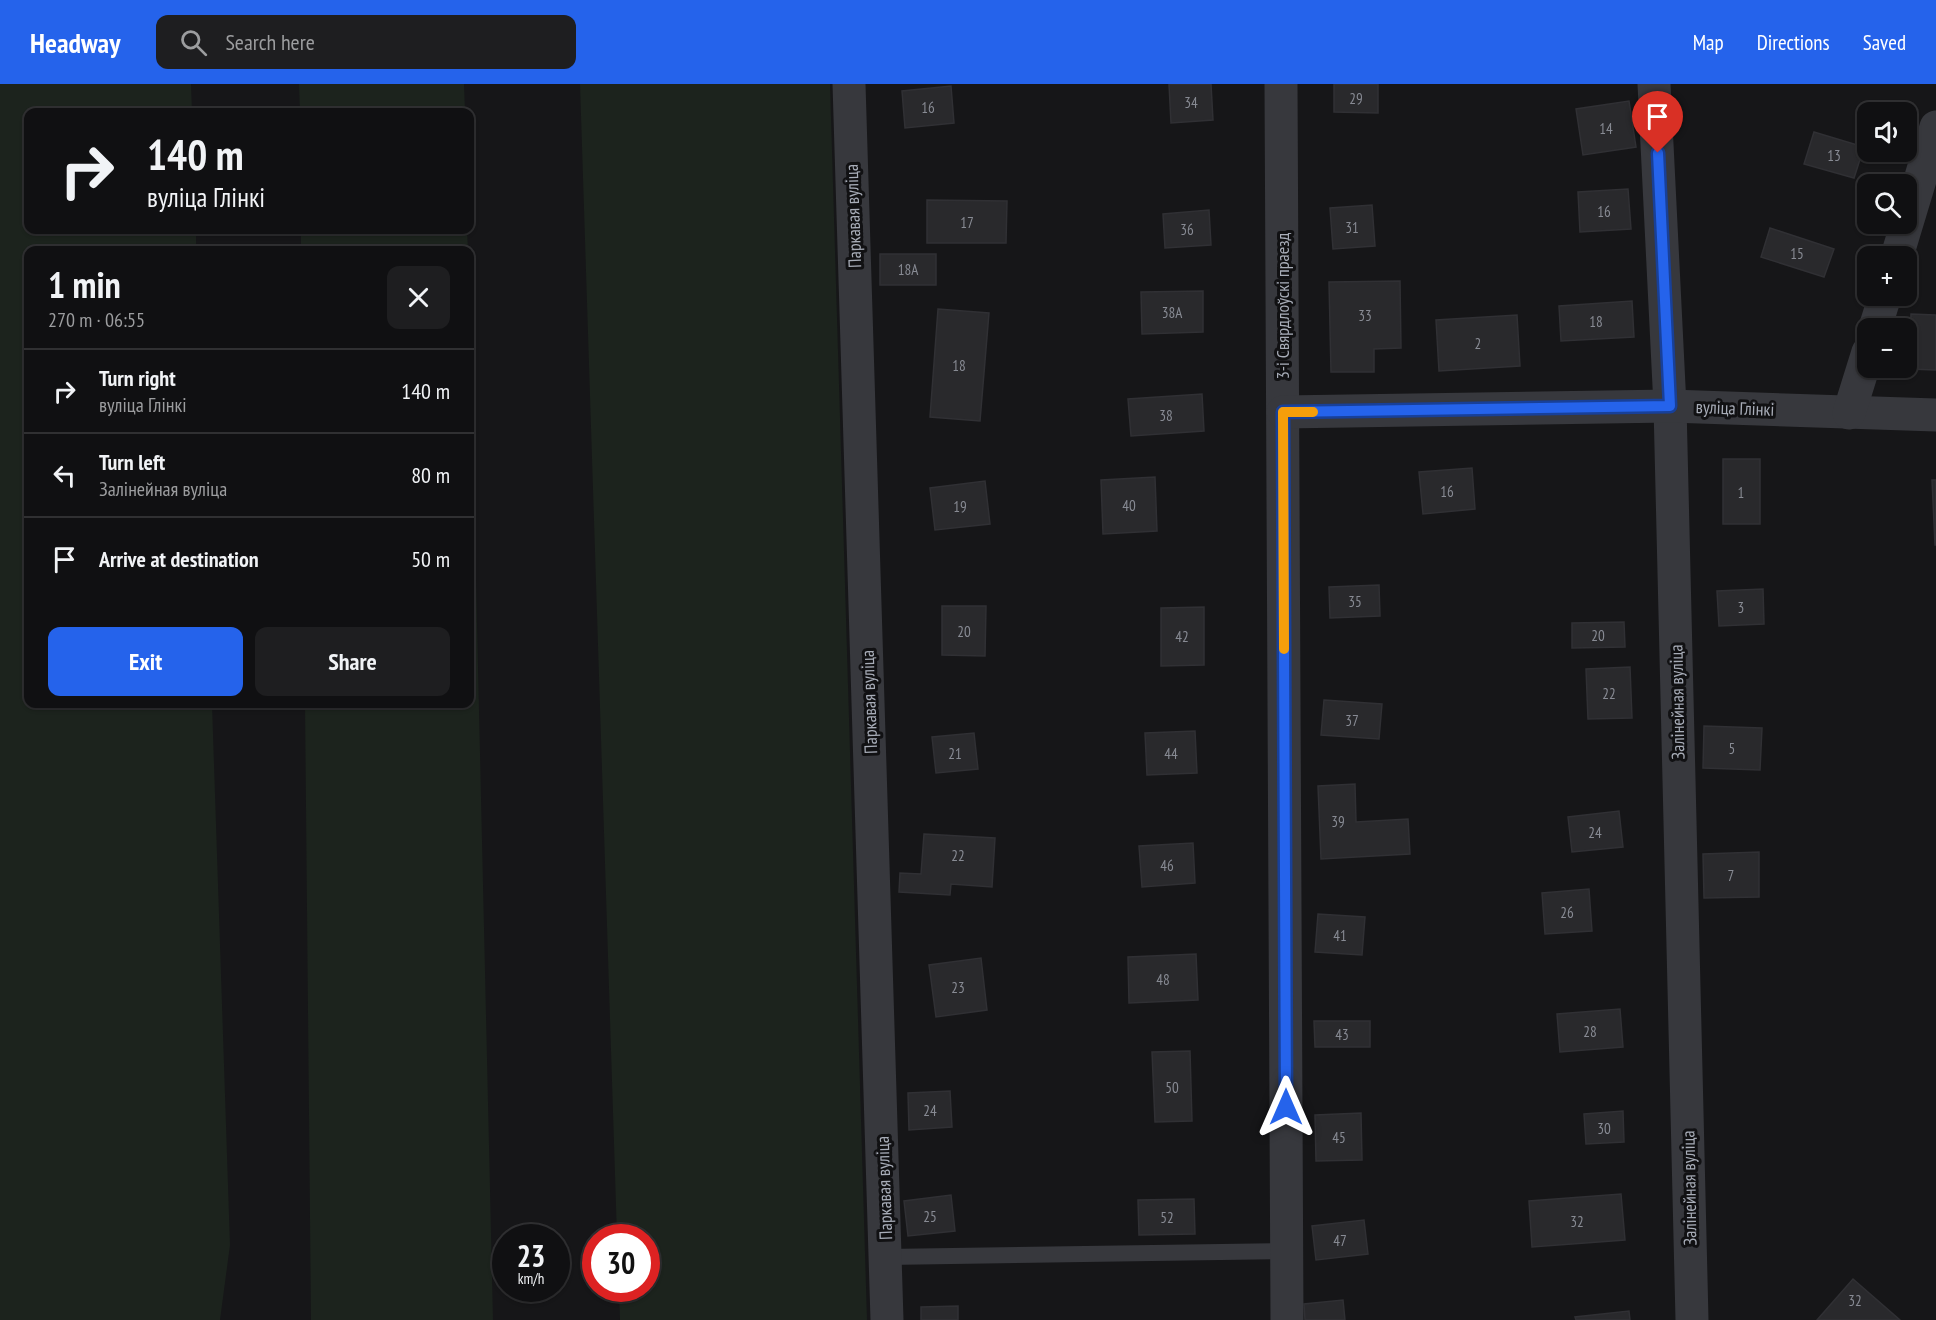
<!DOCTYPE html>
<meta charset="utf-8">
<style>
body{margin:0;font-family:"PT Sans Narrow",sans-serif;background:#1e1e20;color:#f1f3f6;height:100vh;display:flex;flex-direction:column;font-size:22px;white-space:nowrap}
*{box-sizing:border-box;margin:0}
p{font-size:20px;color:#9c9d9f}
.icon{flex:none;width:33px;height:33px;fill:none;stroke:currentColor;stroke-width:2;stroke-linecap:round;stroke-linejoin:round}
.map{position:relative;flex:1;overflow:hidden}
.side{position:absolute;left:24px;top:162px;width:450px;height:462px;display:flex;flex-direction:column;background:#101012;border-radius:12px;box-shadow:0 2px 4px #0004,0 0 0 2px #303032}
.side>*{flex:none}
.guide{position:absolute;left:24px;top:24px;width:450px;height:126px;border-radius:12px;box-shadow:0 2px 4px #0004,0 0 0 2px #303032;background:#101012;color:#f1f3f6;overflow:hidden}
.buttons{position:absolute;left:1857px;top:18px;display:grid;gap:12px}
.buttons a{display:grid;place-items:center;width:60px;height:60px;border-radius:12px;background:#101012;box-shadow:0 2px 4px #0004,0 0 0 2px #303032;font-size:30px}
.speed{position:absolute;left:492px;top:1140px;display:flex;gap:12px;font-size:30px;font-weight:700;text-align:center}
.speed>*{display:grid;place-content:center;width:78px;height:78px;border-radius:50%;background:#101012;box-shadow:0 2px 4px #0004,0 0 0 2px #303032;line-height:1}
.speed small{font-size:15px;font-weight:400}
.speed .limit{border:9px solid #d22;background:#fff;color:#111}
.pin{position:absolute;display:grid;place-items:center;width:51px;height:51px;color:#fff;margin:-62px -26px;border-radius:50% 50% 50% 0;rotate:-45deg;box-shadow:0 0 6px #0007}
.pin .icon{rotate:45deg}
.me{position:absolute;width:66px;margin:-33px;rotate:0deg;stroke-linejoin:round;filter:drop-shadow(0 0 4px #0008)}
.turn{display:flex;align-items:center;gap:21px;height:126px;padding:0 24px;font-size:27px}
.turn .icon{width:78px;height:78px;stroke-width:2.5}
.turn b{display:block;font-size:42px;line-height:51px}
.round{display:grid;place-items:center;flex:none;width:63px;height:63px;border-radius:12px;background:#1e1e20}
.summary{display:flex;align-items:center;justify-content:space-between;height:102px;padding:0 24px}
h1{font-size:36px;font-weight:700;line-height:45px}
.cta{display:flex;gap:12px;margin-top:auto;padding:12px 24px}
.cta a{flex:1;height:69px;border-radius:12px;background:#2563eb;color:#fff;font-size:24px;font-weight:700;line-height:69px;text-align:center}
.cta a+a{background:#1e1e20;color:#f1f3f6}
ul{padding:0;list-style:none}
li{display:flex;align-items:center;gap:18px;height:84px;padding:0 24px;border-top:2px solid #303032}
li div{flex:1}
li b{display:block;font-size:22px}
li em{font-style:normal}
header{display:flex;align-items:center;gap:36px;box-sizing:border-box;height:84px;padding:0 30px;background:#2563eb;color:#fff}
header strong{font-size:28px}
nav{display:flex;gap:33px;margin-inline-start:auto;font-size:21px}
.search{width:420px;height:54px;background:#1e1e20;display:flex;align-items:center;gap:15px;box-sizing:border-box;padding:0 21px;border-radius:12px;color:#9c9d9f;font-size:22px}
.map>svg:first-child{display:block}
</style>
<header>
<strong>Headway</strong>
<div class="search"><svg class="icon" aria-label="search" viewBox="0 0 24 24"><circle cx="10" cy="10" r="6"/><path d="M15 15l6 6"/></svg>Search here</div>
<nav><a>Map</a><a>Directions</a><a>Saved</a></nav>
</header>
<div class="map">
<svg width="1936" height="1236" viewBox="0 0 1936 1236">
<rect width="100%" height="100%" fill="#161618"/>
<!-- green -->
<g fill="#1c231d">
<path d="M0 0H191L192 28H28V146H196V166H28V620H212L230 1161 220 1236H0Z"/>
<path d="M299 0H464L465 28H300Z"/>
<path d="M580 0H830L867 1236H620L619 1205 646 1204V1154L617 1153Z"/>
<path d="M301 146H467L468 166H301Z"/>
<path d="M470 234 493 1236H311L305 620H470Z"/>
</g>
<!-- building -->
<g fill="#29292c" stroke="#303034" stroke-width="1.5">
<path d="M1169 0H1211L1213 36 1171 39Z"/>
<path d="M1334 0H1378V29L1334 28Z"/>
<path d="M951 2 954 39 905 44 902 7Z"/>
<path d="M1629 17 1636 63 1583 71 1576 25Z"/>
<path d="M1814 48 1864 63 1854 94 1804 80Z"/>
<path d="M1628 105 1631 145 1580 148 1578 108Z"/>
<path d="M927 116 1007 117 1006 159H927Z"/>
<path d="M1372 121 1375 162 1333 165 1330 124Z"/>
<path d="M1209 126 1211 161 1165 164 1163 130Z"/>
<path d="M1770 144 1834 165 1824 193 1761 173Z"/>
<rect x="880" y="170" width="56" height="31"/>
<path d="M1400 197 1401 264 1374 265V288H1331L1329 198Z"/>
<path d="M1203 207V248L1142 250 1141 208Z"/>
<path d="M1632 217 1634 253 1561 257 1559 222Z"/>
<path d="M938 225 989 229 980 337 930 333Z"/>
<path d="M1911 230 1936 231V286L1909 285Z"/>
<path d="M1517 231 1520 282 1439 287 1436 236Z"/>
<path d="M1202 310 1204 347 1131 352 1128 315Z"/>
<rect x="1723" y="375" width="37" height="65"/>
<path d="M1472 384 1475 425 1423 430 1419 388Z"/>
<path d="M1155 393 1157 447 1103 450 1101 396Z"/>
<path d="M1932 396H1936V461H1935Z"/>
<path d="M985 397 990 440 935 446 930 404Z"/>
<path d="M1379 501 1380 532 1330 534 1329 503Z"/>
<path d="M1763 505 1764 540 1719 542 1717 507Z"/>
<path d="M942 522H986L985 572 942 571Z"/>
<path d="M1204 523V581L1161 582V524Z"/>
<path d="M1624 538 1625 563 1572 564V539Z"/>
<path d="M1630 583 1632 634 1588 635 1586 585Z"/>
<path d="M1324 616 1382 620 1379 655 1321 651Z"/>
<path d="M1704 642 1762 644 1760 686 1703 684Z"/>
<path d="M1195 647 1197 689 1147 691 1145 649Z"/>
<path d="M974 649 978 685 936 689 932 653Z"/>
<path d="M1355 700 1356 738 1408 735 1410 770 1321 775 1318 702Z"/>
<path d="M1619 727 1623 763 1572 768 1568 733Z"/>
<path d="M924 750 995 754 992 803 951 800 950 811 899 808 900 789 921 790Z"/>
<path d="M1193 759 1195 799 1142 803 1139 762Z"/>
<path d="M1759 768V813L1704 814 1703 770Z"/>
<path d="M1589 805 1592 847 1545 850 1542 809Z"/>
<path d="M1318 830 1365 833 1362 871 1315 868Z"/>
<path d="M1196 870 1198 916 1129 919 1128 873Z"/>
<path d="M981 874 987 926 936 933 929 881Z"/>
<path d="M1620 925 1623 963 1560 968 1557 930Z"/>
<path d="M1314 937H1370V963H1315Z"/>
<path d="M1190 967 1192 1037 1155 1038 1152 968Z"/>
<path d="M950 1007 952 1043 909 1046 908 1009Z"/>
<path d="M1623 1027 1624 1058 1586 1060 1584 1030Z"/>
<path d="M1361 1029 1362 1076 1316 1077 1315 1031Z"/>
<path d="M1621 1110 1625 1156 1532 1163 1529 1117Z"/>
<path d="M951 1111 955 1147 908 1152 904 1117Z"/>
<path d="M1194 1115 1195 1150 1139 1151 1138 1116Z"/>
<path d="M1364 1136 1368 1170 1316 1176 1312 1142Z"/>
<path d="M1853 1195 1900 1236H1817Z"/>
<path d="M1343 1216 1345 1236H1305L1304 1220Z"/>
<path d="M958 1222V1236H921V1223Z"/>
<path d="M1629 1227 1630 1236H1576L1575 1233Z"/>
</g>
<g fill="none" stroke-linecap="round" stroke-linejoin="round">
<!-- service -->
<path stroke="#37383d" stroke-width="16" d="M886 1173 1287 1167"/>
<!-- minor -->
<g stroke="#37383d" stroke-width="33">
<path d="M1281 0 1287 1236"/>
<path d="M1654 0 1670 322 1692 1236"/>
<path d="M1897 172 1936 43"/>
<path d="M1875 244 1885 212"/>
<path d="M1283 328 1670 322 1936 331"/>
<path d="M1849 329 1868 268"/>
</g>
<!-- tertiary -->
<path stroke="#37383d" stroke-width="33" d="M849 0 887 1236"/>
</g>
<g fill="none" stroke-linecap="round" stroke-linejoin="round">
<defs>
<path id="route" d="M1286 1023 1283 328 1670 322 1658 69"/>
</defs>
<!-- route casing -->
<use href="#route" stroke="#184099" stroke-width="15"/>
<!-- route -->
<use href="#route" stroke="#2563eb" stroke-width="10"/>
<!-- slow -->
<path stroke="#f59e0b" stroke-width="10" d="M1284 565 1283 328H1313"/>
</g>
<g text-anchor="middle" dominant-baseline="central" stroke-width="6" stroke-linejoin="round" paint-order="stroke">
<!-- number labels -->
<g font-size="15" fill="#888b94">
<text x="1356" y="14">29</text>
<text x="1191" y="18">34</text>
<text x="928" y="23">16</text>
<text x="1606" y="44">14</text>
<text x="1834" y="71">13</text>
<text x="1604" y="127">16</text>
<text x="967" y="138">17</text>
<text x="1352" y="143">31</text>
<text x="1187" y="145">36</text>
<text x="1797" y="169">15</text>
<text x="908" y="185">18А</text>
<text x="1172" y="228">38А</text>
<text x="1365" y="231">33</text>
<text x="1596" y="237">18</text>
<text x="1478" y="259">2</text>
<text x="959" y="281">18</text>
<text x="1166" y="331">38</text>
<text x="1447" y="407">16</text>
<text x="1741" y="408">1</text>
<text x="1129" y="421">40</text>
<text x="960" y="422">19</text>
<text x="1355" y="517">35</text>
<text x="1741" y="523">3</text>
<text x="964" y="547">20</text>
<text x="1598" y="551">20</text>
<text x="1182" y="552">42</text>
<text x="1609" y="609">22</text>
<text x="1352" y="636">37</text>
<text x="1732" y="664">5</text>
<text x="955" y="669">21</text>
<text x="1171" y="669">44</text>
<text x="1338" y="737">39</text>
<text x="1595" y="748">24</text>
<text x="958" y="771">22</text>
<text x="1167" y="781">46</text>
<text x="1731" y="791">7</text>
<text x="1567" y="828">26</text>
<text x="1340" y="851">41</text>
<text x="1163" y="895">48</text>
<text x="958" y="903">23</text>
<text x="1590" y="947">28</text>
<text x="1342" y="950">43</text>
<text x="1172" y="1003">50</text>
<text x="930" y="1026">24</text>
<text x="1604" y="1044">30</text>
<text x="1339" y="1053">45</text>
<text x="930" y="1132">25</text>
<text x="1167" y="1133">52</text>
<text x="1577" y="1137">32</text>
<text x="1340" y="1156">47</text>
<text x="1855" y="1216">32</text>
</g>
<!-- street labels -->
<g font-size="18" fill="#a8adb8" stroke="#111113">
<text transform="translate(853 132) rotate(-92)">Паркавая вуліца</text>
<text transform="translate(1282 222) rotate(-90)">3-і Свярдлоўскі праезд</text>
<text transform="translate(1735 324) rotate(2)">вуліца Глінкі</text>
<text transform="translate(869 618) rotate(-92)">Паркавая вуліца</text>
<text transform="translate(1677 618) rotate(-91)">Залінейная вуліца</text>
<text transform="translate(884 1104) rotate(-92)">Паркавая вуліца</text>
<text transform="translate(1689 1104) rotate(-91)">Залінейная вуліца</text>
</g>
</g>
</svg>
<div class="buttons">
<a><svg class="icon" aria-label="sound" viewBox="0 0 24 24"><path d="M4 9h4l5-4v14l-5-4H4zM17 9q2 3 0 6"/></svg></a>
<a><svg class="icon" aria-label="search" viewBox="0 0 24 24"><circle cx="10" cy="10" r="6"/><path d="M15 15l6 6"/></svg></a>
<a>+</a>
<a>−</a>
</div>
<div class="speed"><div>23<small>km/h</small></div><div class="limit">30</div></div>
<div class="pin" style="left:1658px;top:69px;background:#d93025"><svg class="icon" aria-label="arrive" viewBox="0 0 24 24"><path d="M6 21V4h12l-3 4 3 4H6"/></svg></div>
<svg class="me" style="left:1286px;top:1023px" viewBox="-20 -20 40 40"><path d="M0-17L14 15 0 8-14 15z" fill="#2563eb" stroke="#fff" stroke-width="4"/></svg>
<div class="guide">
<div class="turn"><svg class="icon" aria-label="right" viewBox="0 0 24 24"><path d="M7 20v-9h11M14 6l5 5-5 5"/></svg><div><b>140 m</b>вуліца Глінкі</div></div>
</div>
<section class="side">
<div class="summary"><div><h1>1 min</h1><p>270 m · 06:55</p></div><a class="round"><svg class="icon" aria-label="close" viewBox="0 0 24 24"><path d="M6 6l12 12M18 6L6 18"/></svg></a></div>
<ul>
<li><svg class="icon" aria-label="right" viewBox="0 0 24 24"><path d="M7 20v-9h11M14 6l5 5-5 5"/></svg><div><b>Turn right</b><p>вуліца Глінкі</p></div><em>140 m</em></li>
<li><svg class="icon" aria-label="left" viewBox="0 0 24 24"><path d="M17 20v-9H6M10 6l-5 5 5 5"/></svg><div><b>Turn left</b><p>Залінейная вуліца</p></div><em>80 m</em></li>
<li><svg class="icon" aria-label="arrive" viewBox="0 0 24 24"><path d="M6 21V4h12l-3 4 3 4H6"/></svg><div><b>Arrive at destination</b></div><em>50 m</em></li>
</ul>
<div class="cta"><a>Exit</a><a>Share</a></div>
</section>
</div>
